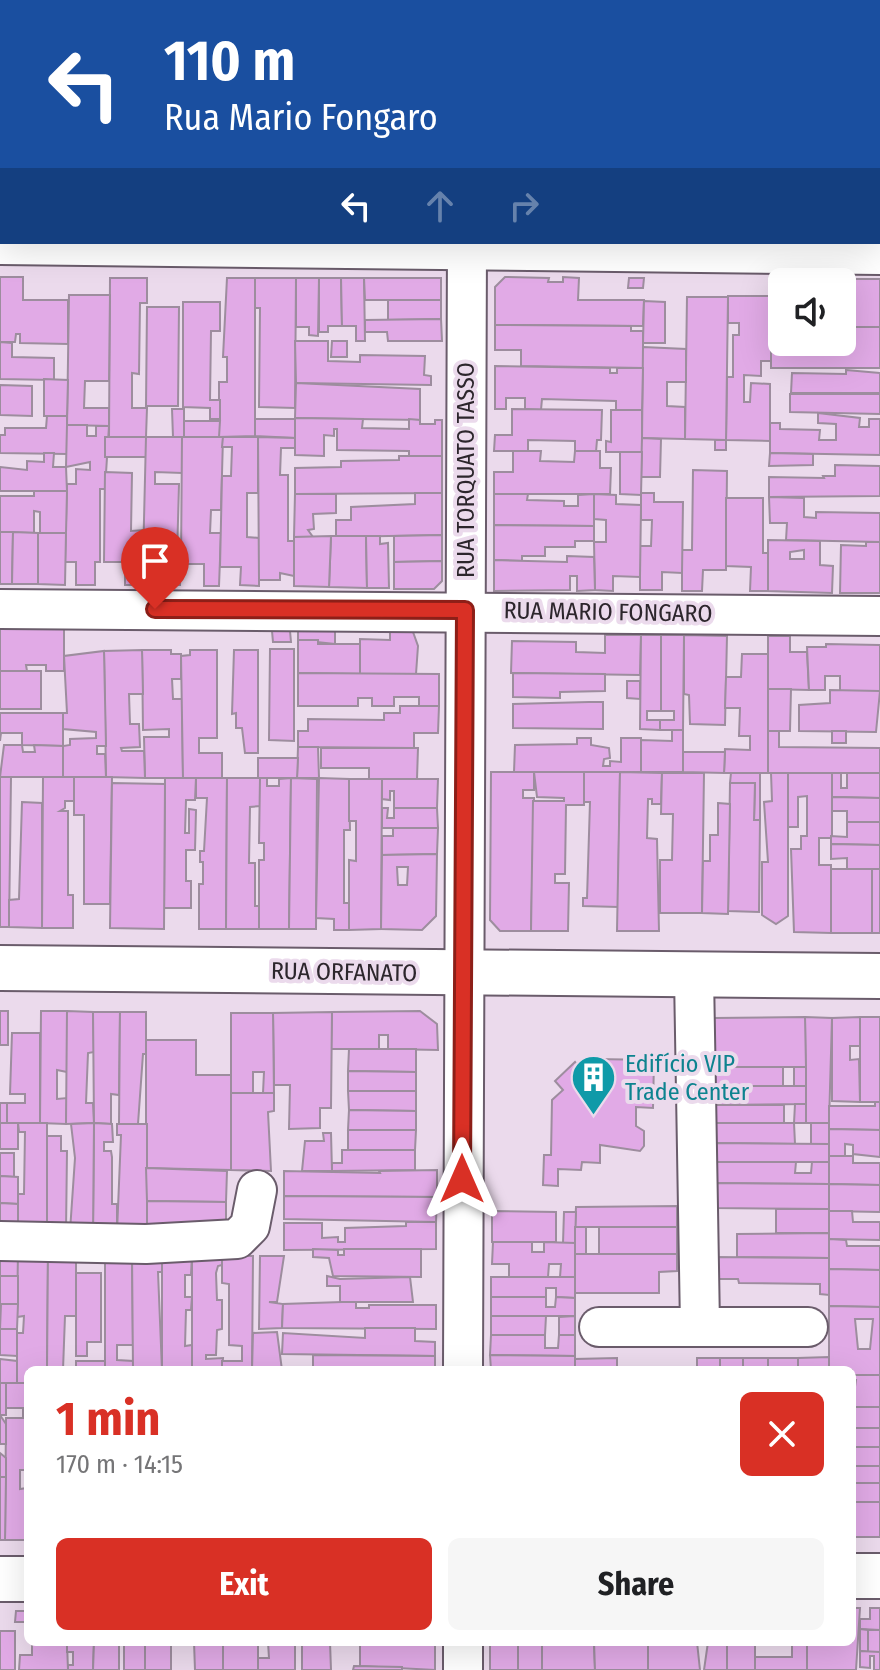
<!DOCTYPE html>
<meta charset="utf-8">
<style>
body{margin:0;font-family:"Fira Sans Condensed",sans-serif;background:#f6f6f6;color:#202124;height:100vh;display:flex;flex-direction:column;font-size:30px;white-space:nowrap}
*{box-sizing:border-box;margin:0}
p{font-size:26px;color:#757577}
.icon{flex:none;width:44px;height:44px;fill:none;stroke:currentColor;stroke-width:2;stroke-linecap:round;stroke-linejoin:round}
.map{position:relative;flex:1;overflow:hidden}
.side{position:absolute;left:24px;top:1366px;width:832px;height:280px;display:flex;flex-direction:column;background:#fff;border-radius:12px;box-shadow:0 8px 32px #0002}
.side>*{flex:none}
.hud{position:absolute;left:0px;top:0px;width:880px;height:244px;box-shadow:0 8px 32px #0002;background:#1a4fa0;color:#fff;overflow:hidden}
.buttons{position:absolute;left:768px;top:268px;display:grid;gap:16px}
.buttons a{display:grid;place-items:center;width:88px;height:88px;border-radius:12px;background:#fff;box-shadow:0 8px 32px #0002;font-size:40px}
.pin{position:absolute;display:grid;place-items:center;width:68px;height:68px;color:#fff;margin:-82px -34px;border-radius:50% 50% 50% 0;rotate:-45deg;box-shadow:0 0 8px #0007}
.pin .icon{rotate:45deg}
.me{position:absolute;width:88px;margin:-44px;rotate:0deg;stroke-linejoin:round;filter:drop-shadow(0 0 6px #0008)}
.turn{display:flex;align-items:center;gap:28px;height:168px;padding:0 32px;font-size:36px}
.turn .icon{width:104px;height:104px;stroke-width:2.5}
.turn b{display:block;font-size:56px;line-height:68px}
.lanes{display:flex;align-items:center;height:76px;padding:0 32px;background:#0003;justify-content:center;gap:40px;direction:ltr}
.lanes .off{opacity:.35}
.round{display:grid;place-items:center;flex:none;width:84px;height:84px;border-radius:12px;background:#f6f6f6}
.overview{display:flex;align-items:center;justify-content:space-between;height:136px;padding:0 32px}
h1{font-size:48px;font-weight:700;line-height:60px;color:#d93025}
.action{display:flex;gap:16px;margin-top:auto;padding:16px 32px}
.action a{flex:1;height:92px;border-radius:12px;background:#d93025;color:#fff;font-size:32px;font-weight:700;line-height:92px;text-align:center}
.action a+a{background:#f6f6f6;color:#202124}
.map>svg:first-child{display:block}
</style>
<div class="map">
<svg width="880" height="1670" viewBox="0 0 880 1670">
<rect width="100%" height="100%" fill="#ebdaec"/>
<!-- building -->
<g fill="#e1aae6" stroke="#9d8d9e" stroke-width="2" fill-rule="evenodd">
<path d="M344 0H442V2Z"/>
<rect x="497" y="0" width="209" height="2"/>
<path d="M792 0H880V21L878 2Z"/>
<rect x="878" y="129" width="2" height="97"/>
<path d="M0 277H23V300H68V344L20 343V334H16L15 342H0Z"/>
<path d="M505 277 549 278 548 282H563V277L579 278 578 300H644L643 326 495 325V287Z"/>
<path d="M110 278H147V303H140L139 374 132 373V408H147L146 437H109Z"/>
<path d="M227 278H255V436L219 437V382H227V357H223Z"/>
<path d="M255 278H296L295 408 259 407 260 308H255Z"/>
<path d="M296 278H319L318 336 309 335V327H296Z"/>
<path d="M319 278H341L342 326H328V332H319Z"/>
<path d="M341 278H364L365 341H356V326H342Z"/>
<path d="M364 278H441V300H365Z"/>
<path d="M629 278H644L643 288H628Z"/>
<path d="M772 279H816V282H782V328H771Z"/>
<path d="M840 279H880V327H842Z"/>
<path d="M69 295H110L109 381H85L84 408H109V426L67 425Z"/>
<path d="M728 296H771V361H761V376L744 375V402H750L751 383 770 384V441L726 440 727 377H733V335H739V323H728Z"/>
<path d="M687 297H728L726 440 685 439Z"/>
<path d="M388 300H441V319L388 320Z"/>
<path d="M644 301 665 302V343H643Z"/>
<path d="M183 302H220V331H211L210 400H220V419H210V408L183 407Z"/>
<path d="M147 307H179L178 406H146Z"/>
<path d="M441 319 442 341H388L387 332H365V320Z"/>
<path d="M495 325 631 326V331H643V368L521 366V350H495Z"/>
<path d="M852 327H880V368H771V328H782V342H842V339H852Z"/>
<path d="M295 341H328V361L360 362V355L425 356 424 375 431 376V385L296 383Z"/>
<path d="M332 341H347V357H331Z"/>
<path d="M0 342 12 343V357L54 358V380L0 379Z"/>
<path d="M643 347 686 349V382H667V406L685 407V439L642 438Z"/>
<path d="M495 366 610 368V373H617V368H643L642 410H616V401L542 399 541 410 525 409V398H506V409H495Z"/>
<path d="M846 370 880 373V393H791L792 373 846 374Z"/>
<path d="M44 379 68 380 67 416H44Z"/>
<path d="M296 383 420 389V420L295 418Z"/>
<path d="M0 385 32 386V416L0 415Z"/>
<path d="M790 394H880V414L790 412Z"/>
<path d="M172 409H184V437H173Z"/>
<path d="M512 409 602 410 601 440H597L596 452 575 451V441L528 440V451H494L495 435H512Z"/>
<path d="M611 410H642V452H606V441L611 442Z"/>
<path d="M818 413 860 418 859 427H869V419H880V455L770 453V423H780V429L820 430 819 440H836V424L818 423Z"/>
<path d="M47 416H67V454L0 453V435H5V428H46Z"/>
<path d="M295 418 363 419 362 428 409 429V419L420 420V424H435V420H442V456H409V451L337 450V429H334V436L324 435V456L295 455Z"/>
<path d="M255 419H295V438L255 436Z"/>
<path d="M184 421H220L219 437H184Z"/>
<path d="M67 425H87V436H96V426H109L105 489H100V562H95V585H76V562H65L67 484H76V469L90 470V462L66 467Z"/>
<rect x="105" y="437" width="41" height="20"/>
<path d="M146 437H182V473L155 472V484H179L177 557H181L180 585H167V563L143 561Z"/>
<path d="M182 437H223L221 510H211L210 533H221L219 586H204V564H181Z"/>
<path d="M223 437H258V493H247V537L259 538V586L240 585 241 567H220L222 476H231L232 447H222Z"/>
<path d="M258 437 295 438V448H281L280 475H288V541H294V576L280 573V580H259Z"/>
<path d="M642 438 661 439 660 477H641Z"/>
<rect x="715" y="440" width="11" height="10"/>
<path d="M513 451H541L540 461 574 462 575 451H600V468H611L610 494H494V472H513Z"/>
<path d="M620 452H642L641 495 620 494Z"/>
<path d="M44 453H54L53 467H66L67 491H0V467L27 470V461L44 462Z"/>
<path d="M770 453 813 454V465L769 466Z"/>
<path d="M399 456H442V493L295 494V468L341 467V461L399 460Z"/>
<path d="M835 465 880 466V496L769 497V477L824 478 823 476H835Z"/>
<path d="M693 470 727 471 726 570H703L702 591H682V550H692Z"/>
<path d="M105 472 132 473 131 531 144 530 142 585H125V562H104Z"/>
<path d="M34 491H67L66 533H40V512L34 511V533L0 532V496H34Z"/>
<path d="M415 493H442V535L336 537V520H351V507L415 504Z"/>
<path d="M641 493H654V502H683L682 573 662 572V590H640V546H651L652 520H641Z"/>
<path d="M295 494H336V513L313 514 314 529 308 530 313 537H294Z"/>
<path d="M494 494H528L527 500 564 501V506H578V495L594 494V526L494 525Z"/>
<path d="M594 494 616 495V504L641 505 640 577 613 576V591L595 590 594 542H606V520L594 519Z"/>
<path d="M769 497 804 498V517L816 518V512L880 513V542L786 540 787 523H770Z"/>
<path d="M726 498H763V553H768V591H750L751 567 726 566Z"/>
<path d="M494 525 594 526V541H575V547H545V556H522V561L494 560Z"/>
<path d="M0 532H13L12 584H0Z"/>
<path d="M13 532 38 533V584H12Z"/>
<path d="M38 533H66L65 585 38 584Z"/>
<path d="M442 535V561L394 562V536Z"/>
<path d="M331 536H366L367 588 329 587Z"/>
<path d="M331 536 329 587 294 586V537Z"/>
<path d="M366 536H380V544L388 543 389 588H367Z"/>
<path d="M768 540 820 541V565L833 566 832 593 768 591ZM804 550V559H790V552Z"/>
<path d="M866 542H880V593H840L841 545 866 546Z"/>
<path d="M567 556 594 557 595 590 577 591V576H570V590L494 591V560L567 562Z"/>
<path d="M442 561V581L434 589H394V562Z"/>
<path d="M0 629H64V671H46V665H26L27 671H0Z"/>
<path d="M272 631H290L291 642H273Z"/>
<path d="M298 631H335V644L298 640Z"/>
<path d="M390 632H413L418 646 416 674H360V639L390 640Z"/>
<path d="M605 635H641L640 675 511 673 512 641 576 642V652L605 653Z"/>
<path d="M641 635H661V711H647V720H660V730L640 729Z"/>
<path d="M661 635H684L683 730H660V720H674V711H661Z"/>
<path d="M684 635 727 636 725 725 690 724 689 695 684 694Z"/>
<path d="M768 636H790V652H807L809 690 768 689Z"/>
<path d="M298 640H318V644H360V674L298 673Z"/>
<path d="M826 644 880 645V691H840V676H825V690H809L807 647H826Z"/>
<path d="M270 649H294V741L269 740Z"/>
<path d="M142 650H171V654H181V679H172L173 699H182L183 778H145L144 737H169V729L143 730Z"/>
<path d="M142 650 143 694H129L130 724H139L140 747 121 748 122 751H144L145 778 106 777 104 651Z"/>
<path d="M190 650H217V738H199V753H222V778H183L181 656 190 655Z"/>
<path d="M234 650H258V753H245L242 728H236V713L232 714Z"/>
<path d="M104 651 106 746H97V754H105L106 777H63V746L70 745V739L96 738V732L63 729V713H67L64 656Z"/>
<path d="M742 654H768V773H724L725 749 750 750V736H739L740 708H725L726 677H741Z"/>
<rect x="0" y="671" width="41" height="38"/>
<path d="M298 673 439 674V706H419V697H394V706H372V698H358V706H298Z"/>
<path d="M513 673 605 674V691L560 692V698L513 697Z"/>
<path d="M627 681H640V699L627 698Z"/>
<path d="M768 689H791L790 731H768Z"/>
<path d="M830 690 880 691 876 732 799 731V705L830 703Z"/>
<path d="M589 702H603V729L513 728V704Z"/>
<path d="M400 706H439L438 733H414V748L298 747V731H308V719L384 720V713H400Z"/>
<path d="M0 713H63V746L22 745V733H1L0 741Z"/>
<path d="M672 730H683V772H641V740L672 741Z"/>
<path d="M768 731H779V747L880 748V773H768Z"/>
<rect x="832" y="731" width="14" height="12"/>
<path d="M577 738H591V745L609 748 610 758 604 759 603 766H610V761L621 762V738H641V772H514L515 745 577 744Z"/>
<path d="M4 745H22L23 752H35L34 745 63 746V777H0Z"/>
<path d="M298 747H318L319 778H297Z"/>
<path d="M321 748H418L417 779H369V768H321Z"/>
<path d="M683 752H725L724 773 683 772Z"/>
<path d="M258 758H298L297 778H258Z"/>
<path d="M491 772H534V790H523V798H534L531 931H500L490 920Z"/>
<path d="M534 772H584V805H566L565 874H555V883H569L568 931H531L533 801H564V798L537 797Z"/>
<path d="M584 772H620L618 907 583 906V898H587L590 802H584Z"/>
<path d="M620 772 662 773 661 804H652V799H648L647 838 657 839 659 931H617Z"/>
<path d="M662 773H704L702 913H660V860H672L673 814H661Z"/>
<path d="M731 773H760V820H754L755 783H730Z"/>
<path d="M771 773H788V916L776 924 762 915V862H768L764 802 772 801Z"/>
<path d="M788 773H832V838H819V865H831V933L794 932 791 849H801V836H807V796L798 797V827H788Z"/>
<path d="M832 773H841V788H847V773H880V798L832 797Z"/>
<path d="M0 777H11L9 927H0Z"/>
<path d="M43 777H74V801H65V808L60 811H68V895H73V928H42Z"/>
<path d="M74 777H112L110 904H84V815H74Z"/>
<path d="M165 778H196L195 800H186L185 833H189V809L196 810 195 850H186V881H191V908H164Z"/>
<path d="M196 778H227L226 929H199V884H203V862H200V851H204L207 798H196Z"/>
<path d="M227 778H260V806L250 807 249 863H255V906H259V929H226Z"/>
<path d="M260 778H267V786H279V779L291 778 289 929H259V860H264V843H259Z"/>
<path d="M291 778 317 779 316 929H289Z"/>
<path d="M319 778 349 779 350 830H344V903H349V930H334V919L316 918Z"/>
<path d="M349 779H382L381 929 349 930V860L356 861V821H349Z"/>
<path d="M382 779H438L437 808H394V791H390V800L382 799Z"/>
<path d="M112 783 165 784 164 929 110 928Z"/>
<path d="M730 783H755L754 820H760L759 912 728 911Z"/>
<path d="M832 797 880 798V822H847V811H832Z"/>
<path d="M22 802 42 803V928L9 927V900L19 899Z"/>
<path d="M718 803 730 804 728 914 702 913 703 861H710V835H718Z"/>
<path d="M382 808H388L387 818H394V808H437L438 828H382Z"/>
<path d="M847 822H880V845L831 844V836L847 837Z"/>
<path d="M393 828H438L437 854 382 855V836H393Z"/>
<path d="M831 844 880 845V869H847V858L831 859Z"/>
<path d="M437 854 436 916 422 930 381 929 382 855ZM397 867H408L407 885H398Z"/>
<rect x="831" y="869" width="41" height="64"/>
<rect x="872" y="869" width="8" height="64"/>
<rect x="0" y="1011" width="8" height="34"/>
<path d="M41 1011H67V1072L57 1070V1099L67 1098 66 1124 40 1123Z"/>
<path d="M67 1011 93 1012 94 1052 88 1053 86 1103H93L94 1123 66 1124Z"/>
<path d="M420 1011 437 1024 438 1050 388 1049V1035H379V1049H331L332 1012Z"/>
<path d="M93 1012H120L119 1095 111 1094V1124L94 1123Z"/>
<path d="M120 1012H146V1054H143L138 1124H119Z"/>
<path d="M332 1012 331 1108H320V1128L289 1129 290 1085H274L273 1013Z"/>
<path d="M231 1013H273L274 1093H263L264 1072H253V1093H231Z"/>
<path d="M805 1017 832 1018 829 1123H806Z"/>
<path d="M805 1017 806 1067H714V1018Z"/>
<rect x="860" y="1017" width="20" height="85"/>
<path d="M860 1017V1046H850V1060L859 1059 860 1102 832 1101V1018Z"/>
<path d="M12 1033H40V1123H7V1103H25V1094H10Z"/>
<path d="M146 1040H196V1075H231V1170L146 1168Z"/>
<path d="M349 1049H416V1072L348 1071Z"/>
<path d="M595 1059 654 1060 653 1108 636 1107V1126L644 1131V1146L640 1151 600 1145V1163L582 1162 581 1170 558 1169V1186L543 1185 544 1155H551L552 1100 563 1090 555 1081 575 1062 583 1071Z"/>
<rect x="714" y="1067" width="69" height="19"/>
<rect x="794" y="1067" width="12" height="19"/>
<path d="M348 1071 416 1072V1091H348Z"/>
<path d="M714 1086H806V1104L714 1105Z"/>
<path d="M348 1091H416V1111L349 1110Z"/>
<path d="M231 1093H274V1111L268 1112 271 1171 231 1170Z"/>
<path d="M875 1102H880V1130L829 1129V1106H875Z"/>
<rect x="0" y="1103" width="7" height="20"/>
<path d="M795 1104H806V1123H794Z"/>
<rect x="714" y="1105" width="70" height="18"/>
<path d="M349 1110 416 1111V1130H348Z"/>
<rect x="0" y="1123" width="18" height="26"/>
<path d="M18 1123H47V1230H18V1194H24L25 1132H19Z"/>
<path d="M94 1123 112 1124 113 1142H104V1151H111L112 1157V1204H117V1232L93 1231Z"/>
<path d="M94 1123 93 1231H70L75 1158 71 1124Z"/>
<path d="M714 1123H794L795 1144 714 1143Z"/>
<rect x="811" y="1123" width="18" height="21"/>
<path d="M117 1124H147V1233L117 1232 121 1135H117Z"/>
<path d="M829 1129 880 1130V1157L853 1154V1145L845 1144V1156H829Z"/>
<path d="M348 1130H416L415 1150H348Z"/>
<path d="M323 1133H331L332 1171H302L305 1141H324Z"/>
<path d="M47 1136H61V1151H67L66 1231 47 1230Z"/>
<path d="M714 1143 829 1144V1162H715Z"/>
<path d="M342 1150H415V1170L332 1171V1163H342Z"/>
<path d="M0 1153H14V1177L0 1176Z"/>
<path d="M829 1156H853V1163H880V1185L829 1184Z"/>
<path d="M715 1162H796L795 1173H811L812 1162H829V1184L714 1183Z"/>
<path d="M146 1168 227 1171 226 1202 147 1201Z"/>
<path d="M437 1170V1197L284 1196V1171L380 1173 379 1171Z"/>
<path d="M0 1176 18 1177V1204L0 1203Z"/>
<path d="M714 1183 829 1184V1209L714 1208Z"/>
<path d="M829 1184 880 1185V1212L829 1211Z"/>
<path d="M284 1196 437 1197 436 1222 284 1219Z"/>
<path d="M147 1201 226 1202V1231L147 1233Z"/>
<path d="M0 1203 18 1204V1230H0Z"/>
<path d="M677 1206V1227H575L576 1207Z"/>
<rect x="776" y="1209" width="53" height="24"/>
<path d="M492 1211 556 1212V1242H492Z"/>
<path d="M829 1211H852L853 1222H880V1240L829 1239Z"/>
<path d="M564 1212H576L575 1243H563Z"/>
<path d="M406 1222H436V1249L284 1250V1223H322V1238L338 1237V1242H345V1228L406 1226Z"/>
<rect x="575" y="1227" width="11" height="27"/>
<rect x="599" y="1227" width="78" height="27"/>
<path d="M829 1233V1258L737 1257V1234Z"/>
<path d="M829 1239 846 1240 847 1246H880V1270L829 1269Z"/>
<path d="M493 1242H532V1252H544V1242L575 1243V1277H560L561 1264H549L548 1277H509V1264H492Z"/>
<path d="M313 1249 338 1250V1255H344V1249H421V1277L333 1276 329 1258 313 1257Z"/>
<path d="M0 1251 18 1252V1276H0Z"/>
<path d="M18 1252H48L47 1370H28V1383H17V1333H23L24 1316 17 1317Z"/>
<path d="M48 1252 76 1253V1316H65L63 1370H47Z"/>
<path d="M105 1253 132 1254 133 1345H117V1360L133 1361V1370H105Z"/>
<path d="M132 1254H162V1272H158L162 1370H133Z"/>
<path d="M162 1254 192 1255 191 1275H185V1297H192L191 1310H186L185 1346 192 1345V1370H162Z"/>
<path d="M575 1254H677V1271L659 1272V1293H575Z"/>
<path d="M192 1255H222V1265L218 1266 216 1273 217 1300H222V1329L217 1330 216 1355H206V1359L223 1358 222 1370H192Z"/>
<path d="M222 1255 253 1256 252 1370H222V1361H242V1346L229 1345V1284L222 1283Z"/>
<path d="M260 1256H284L277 1302H269L283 1304 282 1328 259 1329Z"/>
<path d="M715 1257 829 1258V1295L820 1294V1284L739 1283 738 1279H715Z"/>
<path d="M829 1269 880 1270V1307L829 1306Z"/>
<path d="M76 1273H101V1342H87V1356H76Z"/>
<rect x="0" y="1276" width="18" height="28"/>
<path d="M327 1276 340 1279 410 1277 413 1302H340V1286H327Z"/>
<path d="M491 1277H575V1298L556 1297V1288H546V1297H491Z"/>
<path d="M491 1297H546V1307H555L556 1297 575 1298V1316H491Z"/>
<path d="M342 1302H356V1308H369V1305H436V1329L282 1328 283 1304Z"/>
<path d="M1 1304H18L17 1329H0Z"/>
<path d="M829 1306 880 1307V1375H852V1370H829ZM855 1319H873L870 1349H858Z"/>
<path d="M491 1316H546L545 1335H491Z"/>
<path d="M575 1316V1335H559V1317Z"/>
<path d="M365 1328H415V1341L435 1342V1356L282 1354 283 1333 365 1338Z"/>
<path d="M0 1329H17V1356L0 1355Z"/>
<path d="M277 1332 282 1370H252L253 1333Z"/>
<path d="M491 1335H545V1348H558L559 1335H575V1356L490 1355Z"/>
<path d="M313 1355 435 1356V1370H313Z"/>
<path d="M490 1355 575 1356V1370H491Z"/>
<path d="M829 1357V1370H798V1358Z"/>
<path d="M617 1358V1370H575V1359Z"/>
<rect x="697" y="1358" width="23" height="12"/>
<rect x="720" y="1358" width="23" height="12"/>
<rect x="743" y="1358" width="25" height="12"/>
<rect x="768" y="1358" width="30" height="12"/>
<path d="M0 1359 17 1361V1383H0Z"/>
<rect x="76" y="1361" width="29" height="9"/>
<path d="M852 1375H880V1407H852L856 1380H852Z"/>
<rect x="0" y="1383" width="6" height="32"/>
<path d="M6 1383H27V1470H20V1489L27 1488 26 1540H5L6 1418H23V1408H6Z"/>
<rect x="852" y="1407" width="28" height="21"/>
<path d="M0 1415 6 1424V1444H0Z"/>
<rect x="852" y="1428" width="28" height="19"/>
<rect x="852" y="1447" width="28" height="19"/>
<path d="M0 1453 6 1458V1477H0Z"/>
<rect x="852" y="1466" width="28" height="17"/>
<path d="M0 1477H6L5 1540H0Z"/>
<rect x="852" y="1483" width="28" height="19"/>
<rect x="852" y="1502" width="28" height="35"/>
<path d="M852 1608H860L856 1670H807V1642H852Z"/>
<path d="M870 1608H880V1630L860 1629V1619H870Z"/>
<path d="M16 1611H28V1622H15Z"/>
<path d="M860 1629 868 1630V1652L860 1651Z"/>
<rect x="868" y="1630" width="12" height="22"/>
<rect x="0" y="1631" width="15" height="39"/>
<path d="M32 1642H67L68 1670H19L20 1655H32Z"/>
<path d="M67 1642H94L93 1670H68V1665H73V1652H67Z"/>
<path d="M94 1642H119V1670H93Z"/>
<rect x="124" y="1642" width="21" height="28"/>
<rect x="145" y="1642" width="26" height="28"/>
<path d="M194 1642H223V1670H195Z"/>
<path d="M223 1642 258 1643V1670H223Z"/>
<path d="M268 1642H295V1670H258V1658H269Z"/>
<path d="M302 1642H330L331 1670H302Z"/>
<path d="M360 1642H435V1670L360 1666Z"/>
<rect x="490" y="1642" width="28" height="28"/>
<rect x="518" y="1642" width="24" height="28"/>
<path d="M542 1642H594L595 1670H542Z"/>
<path d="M594 1642H648V1670H595Z"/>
<path d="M648 1642H697L700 1670H648Z"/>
<path d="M708 1642H727V1670H704Z"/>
<rect x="727" y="1642" width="28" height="28"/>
<path d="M807 1642V1670H755V1657H792V1643L755 1642Z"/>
<path d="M860 1651 880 1652V1670H874V1656H870V1668L860 1667Z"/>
<path d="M354 1666 402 1667V1670H353Z"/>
</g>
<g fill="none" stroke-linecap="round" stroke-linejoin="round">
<defs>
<g id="street">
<path d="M468 2V0"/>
<path d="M0 245 880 255"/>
<path d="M0 609 880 616"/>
<path d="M694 975 700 1326"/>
<path d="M0 1241 146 1244 237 1239 250 1226 257 1190"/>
<path d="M599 1327H808"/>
<path d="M463 1370 467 242"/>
<path d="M463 1642V1670"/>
</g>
<g id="secondary">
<path d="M0 968 880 976"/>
<path d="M852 1576H880"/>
<path d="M0 1579H28"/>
</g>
</defs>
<!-- street casing -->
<use href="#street" stroke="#6a5c6b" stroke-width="42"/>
<!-- secondary casing -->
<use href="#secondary" stroke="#6a5c6b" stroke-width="48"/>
<!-- street -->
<use href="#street" stroke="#fff" stroke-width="38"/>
<!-- secondary -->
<use href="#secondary" stroke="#fff" stroke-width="44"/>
</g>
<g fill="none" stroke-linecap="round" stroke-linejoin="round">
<defs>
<path id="route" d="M155 609 465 610 462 1179"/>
</defs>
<!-- route casing -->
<use href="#route" stroke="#8d1f18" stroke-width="20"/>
<!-- route -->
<use href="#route" stroke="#d93025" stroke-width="14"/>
</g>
<!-- icons -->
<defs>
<symbol id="building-pin" viewBox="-11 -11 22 30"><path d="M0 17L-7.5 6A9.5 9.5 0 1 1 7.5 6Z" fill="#0f9aa8" stroke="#ebdaec"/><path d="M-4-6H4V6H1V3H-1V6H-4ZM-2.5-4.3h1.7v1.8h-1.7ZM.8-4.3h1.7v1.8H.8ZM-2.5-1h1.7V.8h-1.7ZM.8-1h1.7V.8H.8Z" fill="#fff"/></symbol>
</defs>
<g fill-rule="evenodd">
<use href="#building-pin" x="568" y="1052" width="51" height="69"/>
</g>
<g text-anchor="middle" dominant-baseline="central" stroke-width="8" stroke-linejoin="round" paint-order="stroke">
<!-- street labels -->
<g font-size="24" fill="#2c262c" stroke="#ebdaec">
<text transform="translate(466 470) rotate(-90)">RUA TORQUATO TASSO</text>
<text transform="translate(608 612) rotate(1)">RUA MARIO FONGARO</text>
<text transform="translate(344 972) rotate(1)">RUA ORFANATO</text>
</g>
<!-- culture labels -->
<g font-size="24" fill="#0d838f" stroke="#ebdaec" text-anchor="start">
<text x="625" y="1064">Edifício VIP<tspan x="625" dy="28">Trade Center</tspan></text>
</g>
</g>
</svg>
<div class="buttons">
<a><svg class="icon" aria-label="sound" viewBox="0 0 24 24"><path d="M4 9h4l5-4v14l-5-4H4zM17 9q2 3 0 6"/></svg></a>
</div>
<div class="pin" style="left:155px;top:609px;background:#d93025"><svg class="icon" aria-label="arrive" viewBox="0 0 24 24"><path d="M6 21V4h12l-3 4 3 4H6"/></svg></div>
<svg class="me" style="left:462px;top:1179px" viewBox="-20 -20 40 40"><path d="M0-17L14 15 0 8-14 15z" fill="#d93025" stroke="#fff" stroke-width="4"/></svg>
<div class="hud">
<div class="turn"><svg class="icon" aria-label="left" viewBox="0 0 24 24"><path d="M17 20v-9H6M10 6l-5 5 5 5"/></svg><div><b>110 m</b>Rua Mario Fongaro</div></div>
<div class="lanes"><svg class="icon" aria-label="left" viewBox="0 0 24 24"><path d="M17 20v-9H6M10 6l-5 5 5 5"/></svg><svg class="icon off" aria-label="ahead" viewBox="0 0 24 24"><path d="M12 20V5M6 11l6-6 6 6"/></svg><svg class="icon off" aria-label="right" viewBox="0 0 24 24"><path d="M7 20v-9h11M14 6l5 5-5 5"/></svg></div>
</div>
<section class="side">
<div class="overview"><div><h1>1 min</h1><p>170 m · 14:15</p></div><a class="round" style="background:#d93025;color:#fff"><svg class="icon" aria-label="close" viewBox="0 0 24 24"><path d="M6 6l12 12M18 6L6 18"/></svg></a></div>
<div class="action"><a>Exit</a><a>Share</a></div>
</section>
</div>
